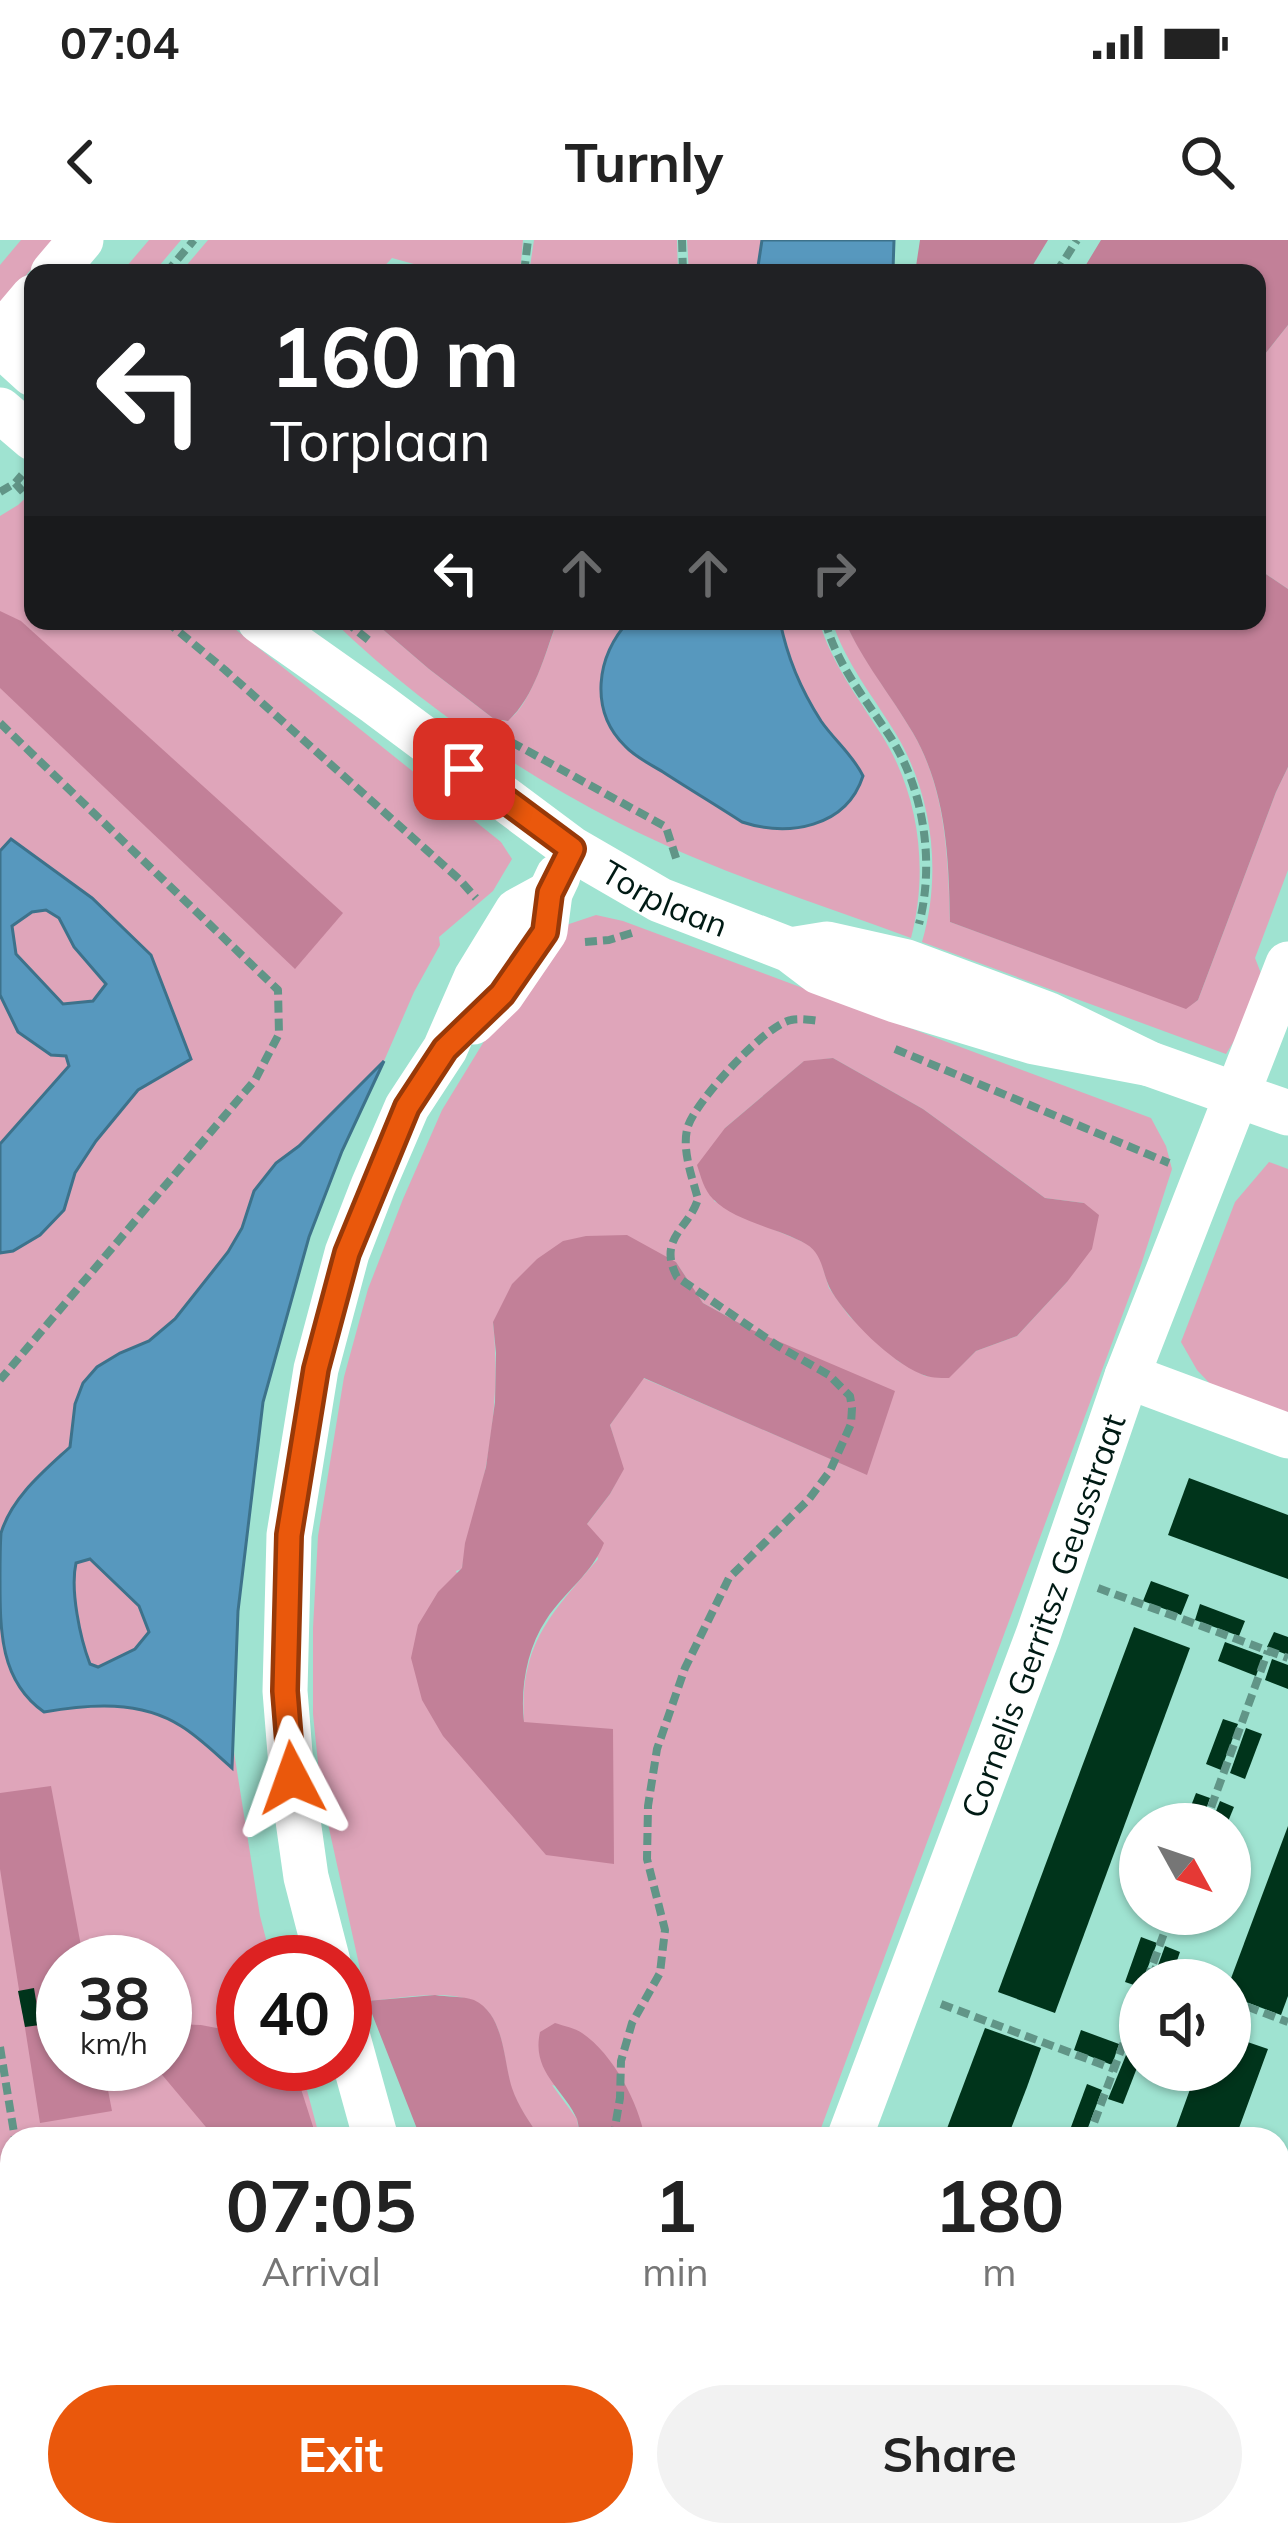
<!DOCTYPE html>
<style>
body{margin:0;font-family:Mulish,sans-serif;background:#f2f2f2;color:#222;height:100vh;display:flex;flex-direction:column;font-size:45px;white-space:nowrap}
*{box-sizing:border-box;margin:0}
p{font-size:39px;color:#767676}
.icon{flex:none;width:66px;height:66px;fill:none;stroke:currentColor;stroke-width:2;stroke-linecap:round;stroke-linejoin:round}
.map{position:relative;flex:1;overflow:hidden}
.side{position:absolute;left:0px;top:1887px;width:1290px;height:420px;display:flex;flex-direction:column;background:#fff;border-radius:36px 36px 0 0;box-shadow:0 3px 9px #0004}
.side>*{flex:none}
.top-card{position:absolute;left:24px;top:24px;width:1242px;height:366px;border-radius:24px;box-shadow:0 3px 9px #0004;background:#202124;color:#fff;overflow:hidden}
.needle{width:78px;rotate:130deg}
.fabs{position:absolute;left:1119px;top:1563px;display:grid;gap:24px}
.fabs a{display:grid;place-items:center;width:132px;height:132px;border-radius:50%;background:#fff;box-shadow:0 3px 9px #0004;font-size:60px}
.speed{position:absolute;left:36px;top:1695px;display:flex;gap:24px;font-size:60px;font-weight:700;text-align:center}
.speed>*{display:grid;place-content:center;width:156px;height:156px;border-radius:50%;background:#fff;box-shadow:0 3px 9px #0004;line-height:1}
.speed small{font-size:30px;font-weight:400}
.speed .limit{border:18px solid #d22;background:#fff;color:#111}
.pin{position:absolute;display:grid;place-items:center;width:102px;height:102px;color:#fff;margin:-51px;border-radius:24px;box-shadow:0 6px 18px #0006}
.me{position:absolute;width:132px;margin:-66px;rotate:356deg;stroke-linejoin:round;filter:drop-shadow(0 0 9px #0008)}
.turn{display:flex;align-items:center;gap:42px;height:252px;padding:0 48px;font-size:54px}
.turn .icon{width:156px;height:156px;stroke-width:2.5}
.turn b{display:block;font-size:84px;line-height:102px}
.lanes{display:flex;align-items:center;height:114px;padding:0 48px;background:#0003;justify-content:center;gap:60px;direction:ltr}
.lanes .off{opacity:.35}
.eta{display:flex;justify-content:space-evenly;align-items:center;height:204px;text-align:center}
.eta b{font-size:72px;font-weight:700;line-height:84px}
.button{display:flex;gap:24px;margin-top:auto;padding:24px 48px}
.button a{flex:1;height:138px;border-radius:72px;background:#ea580c;color:#fff;font-size:48px;font-weight:700;line-height:138px;text-align:center}
.button a+a{background:#f2f2f2;color:#222}
.status{display:flex;justify-content:space-between;align-items:center;height:84px;padding:0 60px;background:#fff;direction:ltr}
.status svg{height:33px;fill:currentColor}
header{display:flex;justify-content:space-between;align-items:center;height:156px;padding:0 48px;background:#fff;font-size:54px;font-weight:700}
.map>svg:first-child{display:block}
</style>
<div class="status"><b>07:04</b><svg viewBox="0 0 49 12"><path d="M0 12V9h3v3zM5 12V6h3v6zM10 12V3h3v9zM15 12V0h3v12zM26 1h20v11H26zM47 4h2v5h-2z"/></svg></div>
<header><svg class="icon" aria-label="back" viewBox="0 0 24 24"><path d="M15 5l-7 7 7 7"/></svg>Turnly<svg class="icon" aria-label="search" viewBox="0 0 24 24"><circle cx="10" cy="10" r="6"/><path d="M15 15l6 6"/></svg></header>
<div class="map">
<svg width="1288" height="2307" viewBox="0 0 1288 2307">
<rect width="100%" height="100%" fill="#9fe3d1"/>
<!-- green -->
<g fill="#dfa5ba" fill-rule="evenodd">
<path d="M21 0H56L0 66V25Z"/>
<path d="M149 0H181L153 33H121Z"/>
<path d="M208 0H523L520 33H423L421 26 392 18 378 33H180Z"/>
<path d="M534 0H677L678 33H529Z"/>
<path d="M687 0H762L757 33H689Z"/>
<path d="M1288 85V349L1257 328V124Z"/>
<path d="M33 251V381H225L501 602 512 619 493 651 439 697 440 705 414 752 384 821 366 838 331 904 244 1178 227 1468 260 1676 272 1722H243V1824H300L320 1899H12V2295H432L435 2307H0V276L18 265ZM63 1722H165V1824H63Z"/>
<path d="M333 381H373L429 429 494 479C503 481 504 483 512 477 531 462 549 405 557 381H629C617 394 601 459 607 477 611 490 619 500 628 510L742 582 863 536C853 515 834 500 821 481 801 450 787 417 780 381H819C832 424 857 456 881 494 919 553 929 630 911 698 813 662 711 630 619 583 515 530 417 462 333 381Z"/>
<path d="M832 381H845C863 421 891 455 913 493 946 550 948 617 950 682L1186 768 1198 760 1276 552 1288 527V630L1255 718 1264 741 1255 767 1226 814 922 702C942 634 933 556 896 494 873 456 846 424 832 381Z"/>
<path d="M596 675 623 681 1151 878 1166 906 1172 929 1141 1025 817 1899H645L635 1866 552 1845 577 1879 580 1899H541C530 1884 519 1868 512 1850 502 1821 506 1772 471 1760 439 1749 399 1759 367 1761L321 1552 313 1474V1388L318 1296 344 1137 368 1049 403 959 442 870 494 785 563 686ZM833 818 923 869 1045 958 1084 963 1067 1042 1017 1096 976 1111 948 1138 925 1136 898 1121 849 1076 829 1048 819 1014 808 1004 749 979 714 961 725 888 803 822ZM676 1022 703 1063 750 1089 866 1234 643 1138 610 1185 623 1229 610 1254 587 1284 598 1319C551 1374 519 1404 524 1482L456 1331 462 1329C467 1293 480 1261 486 1226 495 1179 498 1130 493 1082Z"/>
<path d="M1269 922 1288 929V1173L1216 1150 1197 1130 1181 1102 1235 962Z"/>
<path d="M546 2295H773L787 2307H549Z"/>
</g>
<!-- forest -->
<g fill="#c28098">
<path d="M920 0H1048L1028 33H915Z"/>
<path d="M1101 0H1288V85L1257 124V33H1081Z"/>
<path d="M1257 328 1288 349V527L1276 552 1198 760 1186 769 950 682C949 617 946 550 913 493 891 455 862 421 845 381H1257Z"/>
<path d="M0 371 21 381 343 673 295 729 0 448Z"/>
<path d="M373 381H557C545 414 535 456 508 481L494 479 429 429Z"/>
<path d="M833 818 923 869 1045 958 1084 963 1099 975 1092 1009 1067 1042 1017 1096 976 1111 949 1138C939 1138 929 1138 921 1134 890 1121 849 1080 832 1052 822 1036 824 1014 806 1004 779 988 735 982 713 959 704 950 701 937 697 925L725 888 804 821Z"/>
<path d="M627 995 676 1022 703 1063 750 1089 895 1151 867 1235 644 1138 610 1185 624 1229 610 1254 587 1284 604 1303C592 1334 564 1352 546 1380 527 1408 520 1449 524 1482L613 1489 614 1624 546 1615 443 1496 422 1460 411 1418 418 1385 438 1352 462 1328 465 1303 486 1227 495 1162 496 1113 493 1082 512 1044 537 1019 563 1001 586 996Z"/>
<path d="M51 1546 84 1722H63V1824H103L112 1871 40 1883 0 1629V1553Z"/>
<path d="M435 1755C446 1757 463 1756 474 1760 505 1775 503 1820 512 1848 518 1866 530 1883 541 1899H421L367 1761Z"/>
<path d="M555 1783C564 1786 575 1788 582 1793 613 1814 639 1863 645 1899H580C579 1892 579 1886 577 1879 564 1849 531 1832 540 1792Z"/>
<path d="M172 1784 201 1785 243 1793V1824H293L317 1899H216L153 1824H165V1786Z"/>
<path d="M311 2295H437L440 2307H303Z"/>
</g>
<!-- water -->
<g fill="#5798be" stroke="#3d728b" stroke-width="3" fill-rule="evenodd">
<path d="M762 0H894L893 30 892 33H757Z"/>
<path d="M629 381H780C787 417 801 450 821 481 834 500 853 515 863 536 846 588 788 597 742 582 716 565 689 549 663 532 650 524 635 517 625 506 589 471 596 415 629 381Z"/>
<path d="M11 599 92 658 151 715 191 819 138 850 96 901 75 933 64 970 40 995 13 1011 0 1013V904L69 826 66 816 51 815 18 792 0 755V611ZM46 670 59 678 74 707 106 744 93 761 63 764 16 714 12 686 32 672Z"/>
<path d="M384 821 342 911 309 997 263 1162 238 1371 232 1528C216 1514 199 1497 181 1486 140 1460 90 1464 44 1472 0 1441 0 1391 0 1339 0 1325 0 1307 1 1293 12 1257 44 1231 70 1207L75 1164 83 1143 97 1127 120 1113 149 1101 175 1079 228 1012 242 988 254 951 276 923 299 906ZM90 1319 139 1366 149 1392 135 1409 98 1427 90 1424C80 1398 70 1350 76 1323Z"/>
</g>
<!-- building -->
<g fill="#00341b">
<path d="M1189 1238 1288 1275V1339L1168 1295Z"/>
<path d="M1151 1341 1189 1355 1181 1375 1143 1361Z"/>
<path d="M1200 1364 1245 1381 1239 1396 1195 1380Z"/>
<path d="M1134 1387 1190 1408 1055 1773 998 1752Z"/>
<path d="M1274 1392 1288 1397V1415L1267 1407Z"/>
<path d="M1225 1402 1263 1416 1256 1436 1218 1421Z"/>
<path d="M1272 1419 1288 1425V1449L1265 1440Z"/>
<path d="M1223 1479 1238 1484 1221 1530 1206 1524Z"/>
<path d="M1246 1488 1262 1494 1245 1539 1230 1533Z"/>
<path d="M1196 1553 1210 1558 1201 1584H1184Z"/>
<path d="M1220 1561 1234 1567 1227 1584H1211Z"/>
<path d="M1288 1586V1756L1281 1775 1230 1756V1741Z"/>
<path d="M1141 1697 1157 1703 1143 1740H1140V1747L1125 1742Z"/>
<path d="M1165 1706 1180 1712 1172 1735 1157 1728Z"/>
<path d="M34 1748 40 1785 25 1787 18 1751Z"/>
<path d="M985 1788 1041 1808 1027 1847 1007 1899H943Z"/>
<path d="M1081 1790 1119 1804 1112 1825 1074 1810Z"/>
<path d="M1230 1796 1268 1809 1235 1899H1172L1197 1830H1230Z"/>
<path d="M1126 1815 1140 1820 1123 1864 1108 1859Z"/>
<path d="M1087 1844 1102 1850 1086 1893 1071 1887Z"/>
<path d="M1278 2200 1288 2208V2285L1278 2277Z"/>
<path d="M964 2295H1059L1074 2307H979Z"/>
</g>
<g fill="none" stroke-linecap="round" stroke-linejoin="round">
<!-- path -->
<g stroke="#619587" stroke-width="8" stroke-dasharray="12 6" stroke-linecap="butt">
<path d="M682 0 683 33"/>
<path d="M166 33 194 0"/>
<path d="M524 33 528 0"/>
<path d="M1056 33 1077 0"/>
<path d="M15 243 33 263"/>
<path d="M0 252 15 243 22 235"/>
<path d="M166 381 225 430 459 639 476 658"/>
<path d="M345 381 372 403"/>
<path d="M825 381C837 425 864 457 889 495 924 548 935 623 919 684"/>
<path d="M0 483 278 750 279 794 255 840 0 1140"/>
<path d="M495 493 666 587 677 621"/>
<path d="M585 702 609 700 635 692"/>
<path d="M895 809 1169 923"/>
<path d="M1098 1348 1288 1418"/>
<path d="M1205 1584 1268 1411"/>
<path d="M1151 1729 1179 1740"/>
<path d="M1147 1740 1171 1674"/>
<path d="M1230 1760 1288 1782"/>
<path d="M941 1764 1114 1829"/>
<path d="M0 1807 15 1899"/>
<path d="M613 1899 620 1858 621 1821 632 1783 660 1733 665 1690 647 1619 648 1566 657 1509 685 1428 729 1338 809 1259 830 1231 851 1184 852 1168 850 1156 829 1135 778 1106 677 1037C657 998 689 989 698 959 692 937 681 908 688 886 697 860 765 785 791 780 799 778 811 780 819 781"/>
<path d="M1088 1899 1140 1759"/>
<path d="M0 2134 12 2132"/>
<path d="M81 2295 83 2307"/>
<path d="M1180 2295 1194 2307"/>
</g>
<!-- minor -->
<g stroke="#fff" stroke-width="45">
<path d="M53 33 81 0"/>
<path d="M0 96 33 57"/>
<path d="M0 104 33 134"/>
<path d="M0 170 33 198"/>
<path id="s1" d="M260 381 376 463 572 609 660 660 790 710 819 732 895 760 1034 802 1150 824"/>
<path d="M790 710 827 704 907 722 1047 774 1150 824 1288 873"/>
<path d="M473 782 502 754 545 691 550 653 558 636"/>
<path d="M1127 1136 1288 1196"/>
<path d="M328 1722 306 1637 292 1538 285 1451 289 1295 316 1129 347 1013 373 946 407 867 445 809 476 738 517 671 550 653"/>
<path d="M345 1787 376 1899"/>
<path id="s2" d="M849 1899 1038 1395 1127 1136 1288 724"/>
<path d="M1278 1985 1288 1957"/>
<path d="M1278 2111 1288 2119"/>
<path d="M497 2295 500 2307"/>
<path d="M845 2295 858 2307"/>
</g>
</g>
<g fill="none" stroke-linecap="round" stroke-linejoin="round">
<defs>
<path id="route" d="M292 1538 285 1451 289 1295 316 1129 347 1013 407 867 445 809 502 754 545 692 550 653 572 609 464 529"/>
</defs>
<!-- route casing -->
<use href="#route" stroke="#983908" stroke-width="30"/>
<!-- route -->
<use href="#route" stroke="#ea580c" stroke-width="21"/>
</g>
<g text-anchor="middle" dominant-baseline="central" stroke-width="12" stroke-linejoin="round" paint-order="stroke">
<!-- street labels -->
<g font-size="33" fill="#001a14" stroke="#dbfcf2">
<text stroke="none"><textPath href="#s1" startOffset="492">Torplaan</textPath></text>
<text stroke="none"><textPath href="#s2" startOffset="558">Cornelis Gerritsz Geusstraat</textPath></text>
</g>
</g>
</svg>
<div class="fabs">
<a><svg class="needle" viewBox="-14 -14 28 28"><path d="M0-13l5 13h-10z" fill="#e53935"/><path d="M0 13l5-13h-10z" fill="#767676"/></svg></a>
<a><svg class="icon" aria-label="sound" viewBox="0 0 24 24"><path d="M4 9h4l5-4v14l-5-4H4zM17 9q2 3 0 6"/></svg></a>
</div>
<div class="speed"><div>38<small>km/h</small></div><div class="limit">40</div></div>
<div class="pin" style="left:464px;top:529px;background:#d93025"><svg class="icon" aria-label="arrive" viewBox="0 0 24 24"><path d="M6 21V4h12l-3 4 3 4H6"/></svg></div>
<svg class="me" style="left:292px;top:1538px" viewBox="-20 -20 40 40"><path d="M0-17L14 15 0 8-14 15z" fill="#ea580c" stroke="#fff" stroke-width="4"/></svg>
<div class="top-card">
<div class="turn"><svg class="icon" aria-label="left" viewBox="0 0 24 24"><path d="M17 20v-9H6M10 6l-5 5 5 5"/></svg><div><b>160 m</b>Torplaan</div></div>
<div class="lanes"><svg class="icon" aria-label="left" viewBox="0 0 24 24"><path d="M17 20v-9H6M10 6l-5 5 5 5"/></svg><svg class="icon off" aria-label="ahead" viewBox="0 0 24 24"><path d="M12 20V5M6 11l6-6 6 6"/></svg><svg class="icon off" aria-label="ahead" viewBox="0 0 24 24"><path d="M12 20V5M6 11l6-6 6 6"/></svg><svg class="icon off" aria-label="right" viewBox="0 0 24 24"><path d="M7 20v-9h11M14 6l5 5-5 5"/></svg></div>
</div>
<section class="side">
<div class="eta">
<div><b>07:05</b><p>Arrival</p></div>
<div><b>1</b><p>min</p></div>
<div><b>180</b><p>m</p></div>
</div>
<div class="button"><a>Exit</a><a>Share</a></div>
</section>
</div>
